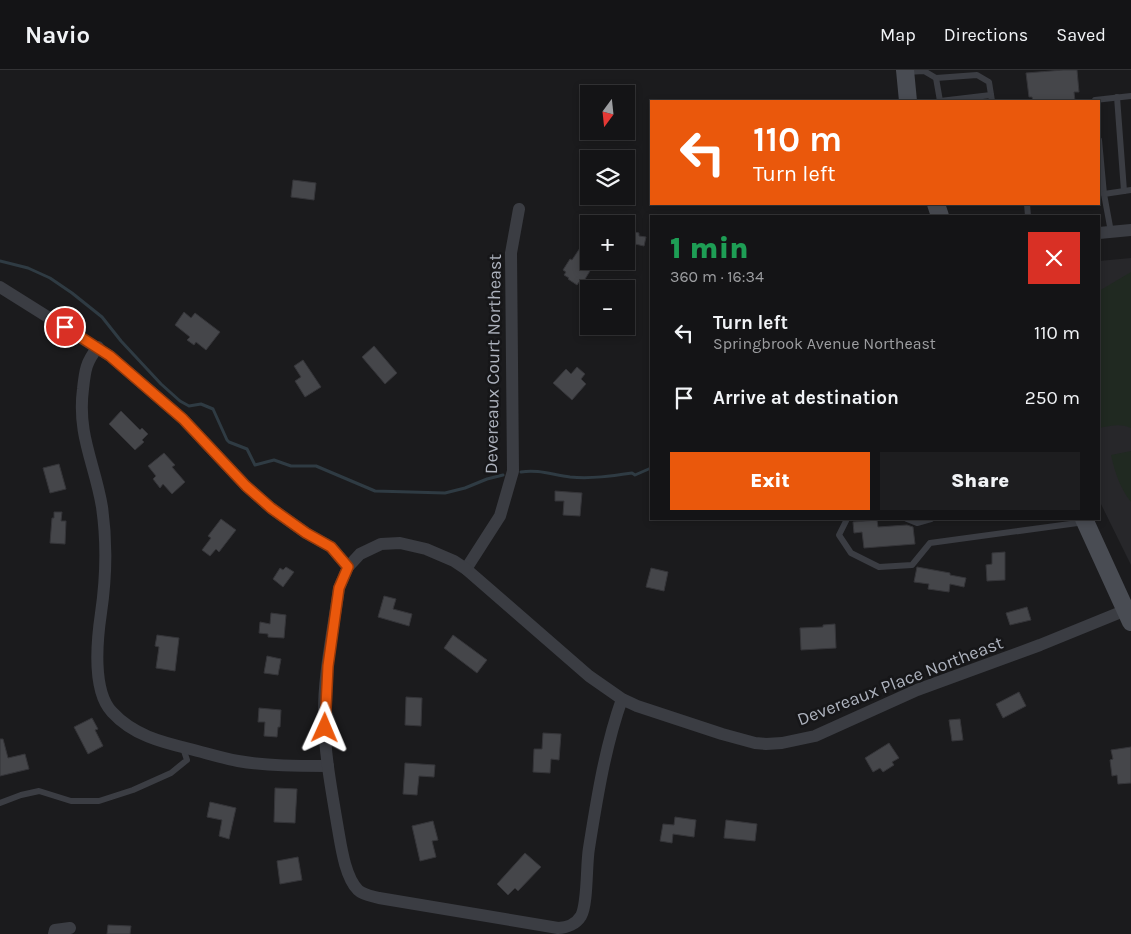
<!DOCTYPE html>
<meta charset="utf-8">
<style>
body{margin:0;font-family:Karla,sans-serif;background:#1d1d1f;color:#f1f3f6;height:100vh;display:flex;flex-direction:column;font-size:19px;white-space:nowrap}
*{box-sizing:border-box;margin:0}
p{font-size:16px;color:#9d9ea1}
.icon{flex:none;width:28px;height:28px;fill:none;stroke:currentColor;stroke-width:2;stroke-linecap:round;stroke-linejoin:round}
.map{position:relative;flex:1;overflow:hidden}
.drawer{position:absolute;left:650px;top:145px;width:450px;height:305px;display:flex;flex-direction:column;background:#141416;border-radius:0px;box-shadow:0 2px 8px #0003,0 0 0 1px #333335}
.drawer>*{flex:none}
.guide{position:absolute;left:650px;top:30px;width:450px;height:105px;border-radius:0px;box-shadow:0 2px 8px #0003,0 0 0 1px #333335;background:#ea580c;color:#fff;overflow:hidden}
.needle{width:32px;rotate:195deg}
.tools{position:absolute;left:580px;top:15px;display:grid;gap:10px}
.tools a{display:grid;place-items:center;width:55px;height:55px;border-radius:0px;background:#141416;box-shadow:0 2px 8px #0003,0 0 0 1px #333335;font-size:25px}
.pin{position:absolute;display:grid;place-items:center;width:42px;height:42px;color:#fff;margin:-21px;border:2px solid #fff;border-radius:50%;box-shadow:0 1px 5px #0007}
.me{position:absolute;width:55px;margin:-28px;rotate:1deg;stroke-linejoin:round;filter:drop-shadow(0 0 4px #0008)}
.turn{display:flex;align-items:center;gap:18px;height:105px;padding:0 20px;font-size:22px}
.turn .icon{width:65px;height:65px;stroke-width:2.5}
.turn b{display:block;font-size:35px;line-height:42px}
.round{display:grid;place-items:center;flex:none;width:52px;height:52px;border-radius:0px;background:#1d1d1f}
.overview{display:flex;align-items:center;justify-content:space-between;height:85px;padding:0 20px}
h1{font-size:30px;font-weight:800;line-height:38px;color:#1e9e55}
.button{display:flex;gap:10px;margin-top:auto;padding:10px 20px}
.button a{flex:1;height:58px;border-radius:0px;background:#ea580c;color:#fff;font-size:20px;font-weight:800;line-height:58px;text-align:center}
.button a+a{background:#1d1d1f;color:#f1f3f6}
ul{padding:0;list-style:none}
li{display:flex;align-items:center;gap:15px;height:65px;padding:0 20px}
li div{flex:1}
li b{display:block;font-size:19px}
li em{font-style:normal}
header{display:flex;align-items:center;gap:30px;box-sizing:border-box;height:70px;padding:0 25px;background:#141416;border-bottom:1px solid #333335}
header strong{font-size:24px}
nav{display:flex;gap:28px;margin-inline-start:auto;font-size:18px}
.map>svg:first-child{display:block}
</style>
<header>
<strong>Navio</strong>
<nav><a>Map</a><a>Directions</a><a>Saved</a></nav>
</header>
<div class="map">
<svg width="1131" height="864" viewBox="0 0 1131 864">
<rect width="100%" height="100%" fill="#1b1b1d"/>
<!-- built -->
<path fill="#27272a" d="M1131 188V495L1099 430V191Z"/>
<!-- green -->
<g fill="#202921">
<path d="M1131 202V358C1120 353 1110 356 1099 358V221Z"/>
<path d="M1131 381V432C1120 418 1115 403 1111 385Z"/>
</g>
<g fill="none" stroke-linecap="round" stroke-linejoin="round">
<!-- stream -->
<g stroke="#2f3b43" stroke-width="3">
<path d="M0 191 28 198 50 208 72 223 102 247 121 271 161 314 180 331 189 336 201 334 213 339 227 370 229 372 247 379 255 395 274 390 291 396H316L375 421 445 423 465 418 487 409 503 405"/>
<path d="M521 402C538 399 553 405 570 407 591 409 612 406 632 403L635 405 651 398"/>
</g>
</g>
<!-- building -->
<g fill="#45464a" stroke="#353539">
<path d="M1063 0H1077L1079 22H1074L1075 31H1033L1032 27H1029L1026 3Z"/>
<path d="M293 110 316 113 314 130 291 127Z"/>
<path d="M626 160 639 163V166L646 167 644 176 626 172Z"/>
<path d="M582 175 589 179V191H596L582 214 579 212 577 215 568 209 569 208 564 205 566 202 563 200 570 189 572 190Z"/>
<path d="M184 242 191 248 195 243 220 262 206 280 196 272 194 275 187 270 190 267 175 255Z"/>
<path d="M374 276 397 303 385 314 362 287Z"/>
<path d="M303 290 321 317 305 327 295 311 301 307 294 296Z"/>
<path d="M577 297 585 304 581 309 586 314 572 330 553 313 566 299 571 304Z"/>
<path d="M121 341 140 360 142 358 148 364 142 370 144 372 135 380 109 354Z"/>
<path d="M164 383 175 395 172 397 185 412 172 424 163 414 160 418 153 409 156 406 148 396Z"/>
<path d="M59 394 66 419 50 423 43 398Z"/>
<path d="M555 421 582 423 580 446 563 445 564 431H555Z"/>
<path d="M54 442H62L61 451H66L65 474 50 473 52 448H54Z"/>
<path d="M221 449 236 460 219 482 216 479 210 486 202 480 211 468 208 466Z"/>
<path d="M877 450 878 457 907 455 913 457 915 474 864 478 862 462 854 463 853 452Z"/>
<path d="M1005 482V510L987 511 986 495 992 494V483Z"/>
<path d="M286 497 294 502 283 517 273 509 280 498 283 500Z"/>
<path d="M917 497 950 503V505L966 508 964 517 950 514 949 522 928 519 929 514 914 512Z"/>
<path d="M651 498 668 502 664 521 646 517Z"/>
<path d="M384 526 396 529 393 539 412 544 409 556 378 547Z"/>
<path d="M1027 537 1031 550 1010 555 1006 543Z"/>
<path d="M271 543 286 545 284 568 268 567V564L259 563 260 552 270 554Z"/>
<path d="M835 554 836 578 801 580 800 558 823 557V555Z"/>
<path d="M157 565 179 568 175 601 156 598 159 577 155 576Z"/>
<path d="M453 565 487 590 477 603 444 578Z"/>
<path d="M267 586 281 589 278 605 264 603Z"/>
<path d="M1019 622 1026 636 1003 648 996 634Z"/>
<path d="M406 627 422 628 421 656 405 655Z"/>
<path d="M259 638 281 640 280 657H278L277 667 264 666 265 652H258Z"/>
<path d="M92 648 98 659 95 660 103 676 88 684 74 657Z"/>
<path d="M960 649 963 670 952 671 949 650Z"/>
<path d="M543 663 561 664 559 690 551 689 550 703 533 702 534 679H542Z"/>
<path d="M0 669H3L8 688 25 684 29 699 0 706Z"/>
<path d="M889 673 899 688 892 692 894 695 883 702 880 698 873 702 865 688Z"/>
<path d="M1131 677V713L1118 714 1117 705 1112 706 1110 690 1113 689 1111 680Z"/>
<path d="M405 693 435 695 434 707 419 706 417 725 403 724Z"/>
<path d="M275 718 297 719 295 753 274 752Z"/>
<path d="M210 732 236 738 229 769 219 766 222 750 207 747Z"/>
<path d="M675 747 696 750 694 767 673 764 672 773 660 771 663 754 674 755Z"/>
<path d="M726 750 757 754 755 771 724 768Z"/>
<path d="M433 751 438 770 432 771 436 787 420 791 412 756Z"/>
<path d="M525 783 541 797 518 821 515 818 508 825 497 814Z"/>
<path d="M298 787 302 810 280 814 277 791Z"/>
<path d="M108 855 131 856 130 864H107Z"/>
</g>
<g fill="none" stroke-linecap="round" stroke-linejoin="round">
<!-- lane -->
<g stroke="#3b3d43" stroke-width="6">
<path d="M906 2 924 1 936 8 977 5 989 12 992 31"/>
<path d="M936 8 940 31"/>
<path d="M1117 27 1124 121"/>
<path d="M940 31 991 25"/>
<path d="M1095 31V30L1131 26"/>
<path d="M1099 70 1104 124 1111 162"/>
<path d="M1104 124 1131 120"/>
<path d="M1027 134 1028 146"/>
<path d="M847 449 839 465 851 483 879 497 912 495 930 473 1085 452"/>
<path d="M907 449 917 453 931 449"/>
<path d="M0 733 21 725 39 721 71 731H99L133 720 171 703 187 690 183 678"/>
</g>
<!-- street -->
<g stroke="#3b3d43" stroke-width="12">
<path d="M1099 163 1131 160"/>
<path d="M0 217 110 286 183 349 246 416 271 438 306 463 331 477 348 497"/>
<path d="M98 277C86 292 85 300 83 319 77 365 95 394 102 437 107 472 106 509 101 543 97 570 92 621 112 642 133 665 161 672 190 679 206 683 222 688 238 691 268 696 298 696 328 696"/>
<path d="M466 499 500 446 513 401 511 183 519 139"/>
<path d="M622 629C605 677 597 728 589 778 586 795 588 833 581 846 576 854 567 858 558 858L379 828C372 826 363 825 358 820 345 807 341 776 338 759 332 723 325 687 324 650 323 606 333 562 339 518L348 497 360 484 381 474 400 473 426 479 454 491 466 499 589 606 622 629 637 636 722 664 755 673 766 674 782 673 815 666 917 620 1040 575 1126 540"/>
<path d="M54 864 55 860 70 858"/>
</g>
<!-- secondary -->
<g stroke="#494c53" stroke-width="18">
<path d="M905 0 908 31"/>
<path d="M936 134 940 146"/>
<path d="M1084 449 1131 552"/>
</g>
</g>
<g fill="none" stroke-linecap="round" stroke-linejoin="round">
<defs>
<path id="route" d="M65 257 110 286 183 349 246 416 271 438 306 463 331 477 348 497 339 518 328 596 325 658"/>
</defs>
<!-- route casing -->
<use href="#route" stroke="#983908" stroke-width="12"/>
<!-- route -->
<use href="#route" stroke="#ea580c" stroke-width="9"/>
</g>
<g text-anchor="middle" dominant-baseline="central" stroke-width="5" stroke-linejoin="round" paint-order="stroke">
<!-- street labels -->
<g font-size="18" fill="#adb2bd" stroke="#161618">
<text transform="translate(493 294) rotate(-89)">Devereaux Court Northeast</text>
<text transform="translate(900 611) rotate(-21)">Devereaux Place Northeast</text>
</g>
</g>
</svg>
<div class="tools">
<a><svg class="needle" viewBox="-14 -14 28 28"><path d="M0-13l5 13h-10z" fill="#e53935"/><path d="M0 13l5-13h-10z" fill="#9d9ea1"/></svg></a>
<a><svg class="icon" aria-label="layers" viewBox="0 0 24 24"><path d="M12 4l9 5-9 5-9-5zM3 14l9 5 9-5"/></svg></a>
<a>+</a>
<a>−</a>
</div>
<div class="pin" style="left:65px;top:257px;background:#d93025"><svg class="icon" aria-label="arrive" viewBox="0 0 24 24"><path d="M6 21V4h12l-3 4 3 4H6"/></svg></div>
<svg class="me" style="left:325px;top:658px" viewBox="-20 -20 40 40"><path d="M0-17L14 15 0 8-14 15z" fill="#ea580c" stroke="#fff" stroke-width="4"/></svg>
<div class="guide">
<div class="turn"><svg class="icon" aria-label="left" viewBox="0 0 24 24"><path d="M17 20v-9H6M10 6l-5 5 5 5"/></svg><div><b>110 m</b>Turn left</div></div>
</div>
<section class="drawer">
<div class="overview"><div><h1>1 min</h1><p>360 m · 16:34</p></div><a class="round" style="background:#d93025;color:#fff"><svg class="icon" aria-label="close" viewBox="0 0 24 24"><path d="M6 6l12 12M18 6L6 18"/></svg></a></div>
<ul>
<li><svg class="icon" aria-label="left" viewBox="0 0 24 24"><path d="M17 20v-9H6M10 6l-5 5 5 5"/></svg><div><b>Turn left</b><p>Springbrook Avenue Northeast</p></div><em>110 m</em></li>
<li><svg class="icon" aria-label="arrive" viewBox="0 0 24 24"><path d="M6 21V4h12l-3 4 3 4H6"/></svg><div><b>Arrive at destination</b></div><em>250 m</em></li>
</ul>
<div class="button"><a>Exit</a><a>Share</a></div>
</section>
</div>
